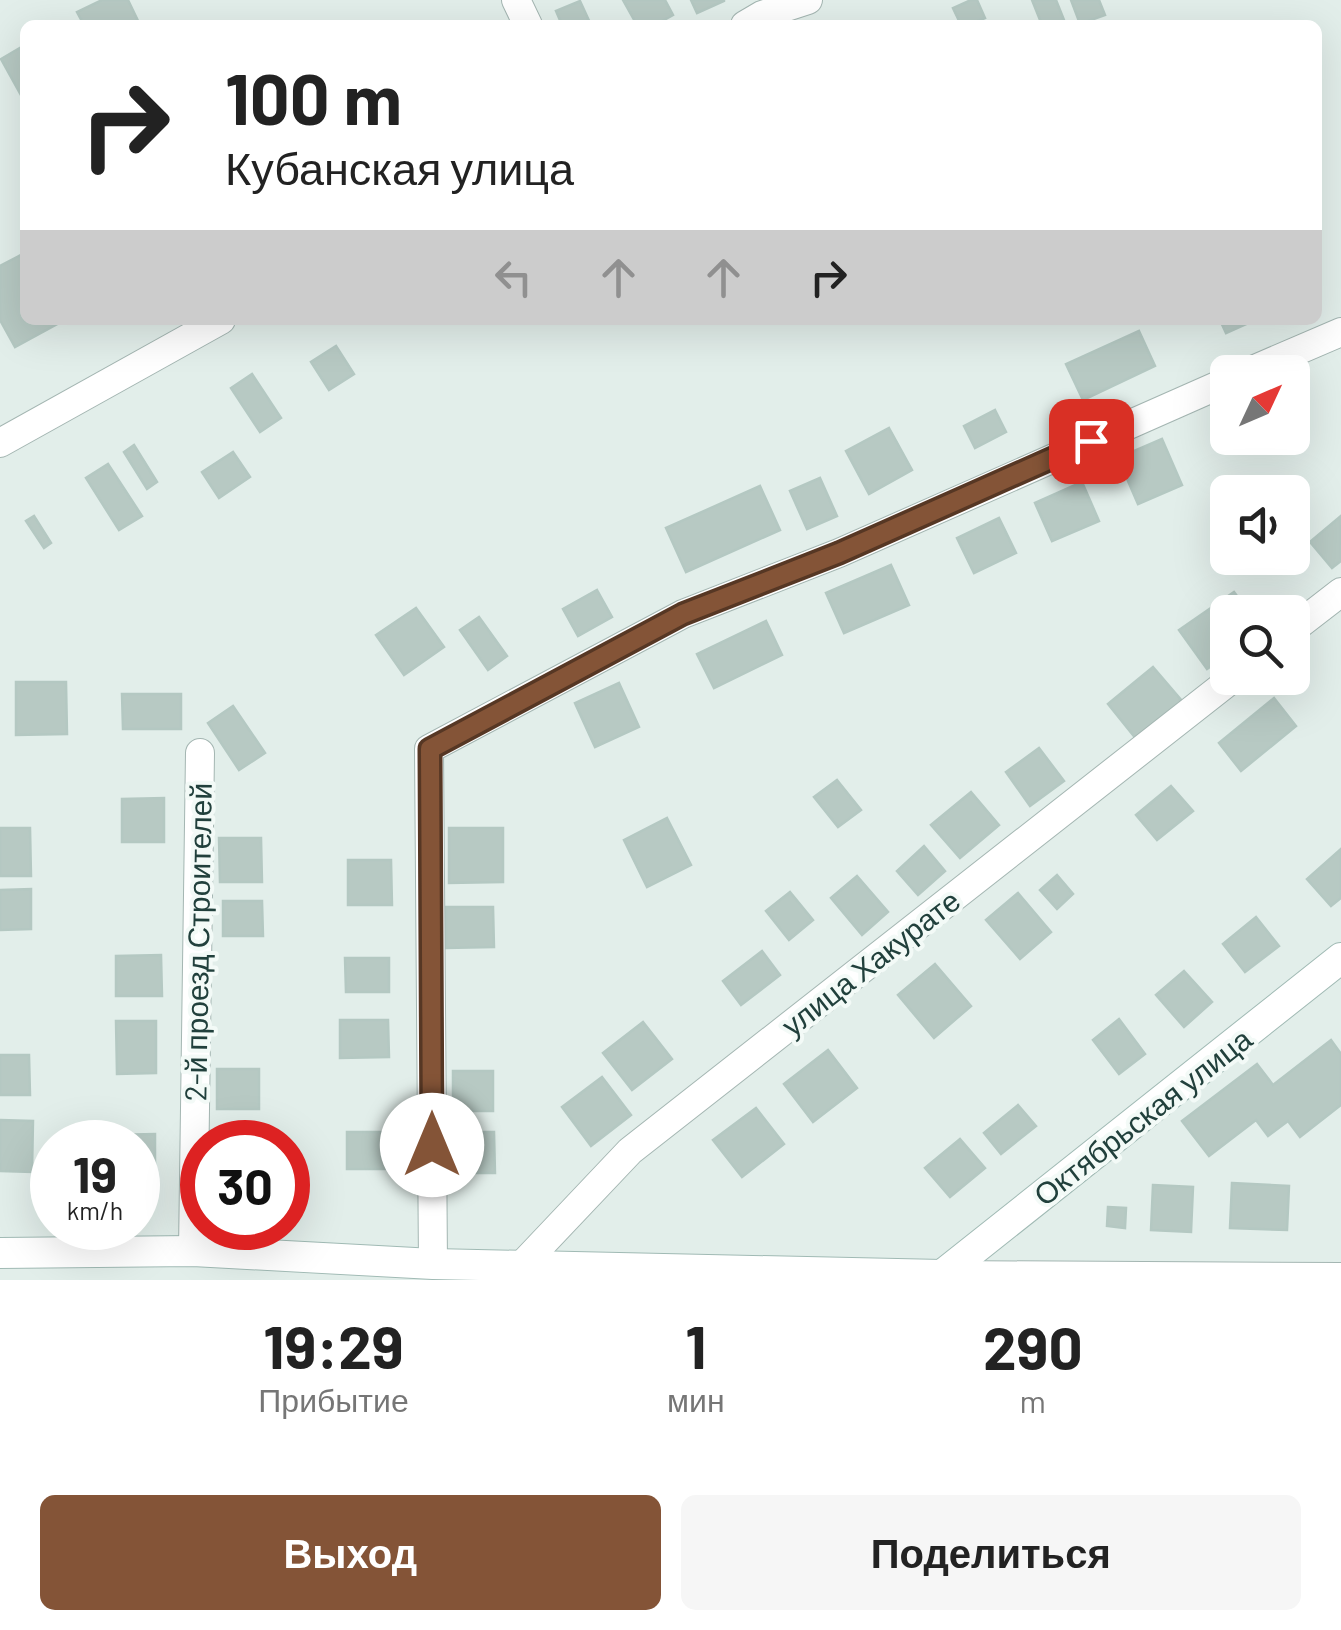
<!DOCTYPE html>
<html lang="ru">
<meta charset="utf-8">
<style>
body{margin:0;font-family:Barlow,sans-serif;background:#f6f6f6;color:#222;height:100vh;display:flex;flex-direction:column;font-size:38px;white-space:nowrap}
*{box-sizing:border-box;margin:0}
p{font-size:32px;color:#767676}
.icon{flex:none;width:55px;height:55px;fill:none;stroke:currentColor;stroke-width:2;stroke-linecap:round;stroke-linejoin:round}
.map{position:relative;height:1280px;overflow:hidden}
.side{display:flex;flex-direction:column;background:#fff;flex:1}
.side>*{flex:none}
.top-card{position:absolute;left:20px;top:20px;width:1302px;height:305px;border-radius:15px;box-shadow:0 10px 40px #0002;background:#fff;color:#222;overflow:hidden}
.needle{width:65px;rotate:46deg}
.tools{position:absolute;left:1210px;top:355px;display:grid;gap:20px}
.tools a{display:grid;place-items:center;width:100px;height:100px;border-radius:15px;background:#fff;box-shadow:0 10px 40px #0002;font-size:50px}
.speed{position:absolute;left:30px;top:1120px;display:flex;gap:20px;font-size:50px;font-weight:700;text-align:center}
.speed>*{display:grid;place-content:center;width:130px;height:130px;border-radius:50%;background:#fff;box-shadow:0 10px 40px #0002;line-height:1}
.speed small{font-size:25px;font-weight:400}
.speed .limit{border:15px solid #d22;background:#fff;color:#111}
.pin{position:absolute;display:grid;place-items:center;width:85px;height:85px;color:#fff;margin:-42px;border-radius:20px;box-shadow:0 5px 15px #0006}
.me{position:absolute;width:110px;margin:-55px;rotate:0deg;stroke-linejoin:round;filter:drop-shadow(0 0 8px #0008)}
.turn{display:flex;align-items:center;gap:35px;height:210px;padding:0 40px;font-size:45px}
.turn .icon{width:130px;height:130px;stroke-width:2.5}
.turn b{display:block;font-size:70px;line-height:85px}
.lanes{display:flex;align-items:center;height:95px;padding:0 40px;background:#0003;justify-content:center;gap:50px;direction:ltr}
.lanes .off{opacity:.35}
.eta{display:flex;justify-content:space-evenly;align-items:center;height:170px;text-align:center}
.eta b{font-size:60px;font-weight:700;line-height:70px}
.primary-button{display:flex;gap:20px;margin-top:auto;padding:20px 40px}
.primary-button a{flex:1;height:115px;border-radius:15px;background:#845437;color:#fff;font-size:40px;font-weight:700;line-height:115px;text-align:center}
.primary-button a+a{background:#f6f6f6;color:#222}
.map>svg:first-child{display:block}
</style>
<div class="map">
<svg width="1341" height="1280" viewBox="0 0 1341 1280">
<rect width="100%" height="100%" fill="#e2eeea"/>
<!-- building -->
<g fill="#b7c9c3" stroke="#b4c8c2" stroke-width="2.5">
<path d="M102 0H128L140 25H84L77 12Z"/>
<path d="M623 0H665L673 15 655 25H637Z"/>
<path d="M691 0H724V1L697 13Z"/>
<path d="M971 0H977L985 18 969 25H961L953 8Z"/>
<path d="M1032 0H1056L1066 25H1042Z"/>
<path d="M1071 0H1099L1105 15 1080 24Z"/>
<path d="M580 1 591 25H562L556 11Z"/>
<path d="M25 45V95L22 97 1 59Z"/>
<path d="M21 255 25 261V320H57L59 323 15 347 0 320V266Z"/>
<path d="M1220 320H1255L1226 333Z"/>
<path d="M1139 331 1155 366 1083 400 1066 364Z"/>
<path d="M336 346 354 374 329 390 311 362Z"/>
<path d="M252 374 281 418 260 432 231 388Z"/>
<path d="M1292 398 1304 425 1292 430Z"/>
<path d="M995 410 1006 432 975 448 964 426Z"/>
<path d="M889 428 912 470 869 494 846 451Z"/>
<path d="M1239 438H1276L1245 451Z"/>
<path d="M1162 439 1182 485 1138 504 1118 458Z"/>
<path d="M134 445 157 482 147 489 124 452Z"/>
<path d="M233 452 250 477 219 498 202 472Z"/>
<path d="M108 464 142 516 119 530 86 478Z"/>
<path d="M820 478 837 516 807 529 790 491Z"/>
<path d="M1082 482 1099 521 1052 541 1035 503Z"/>
<path d="M760 486 780 530 686 572 666 528Z"/>
<path d="M34 516 51 543 44 548 26 521Z"/>
<path d="M1341 516V561L1332 568 1310 542Z"/>
<path d="M999 518 1016 553 974 573 957 538Z"/>
<path d="M891 565 909 605 844 633 826 593Z"/>
<path d="M597 590 612 617 578 636 563 609Z"/>
<path d="M1234 592 1249 612H1228V654L1207 669 1179 630Z"/>
<path d="M416 608 444 647 404 675 376 635Z"/>
<path d="M479 617 507 656 488 670 460 630Z"/>
<path d="M766 621 782 655 714 688 697 654Z"/>
<path d="M1153 667 1183 702 1137 740 1108 704Z"/>
<path d="M16 682H66L67 734 16 735Z"/>
<path d="M619 683 639 727 595 747 575 703Z"/>
<path d="M122 694H181V729H123Z"/>
<path d="M1274 698 1296 726 1241 771 1219 743Z"/>
<path d="M233 706 265 753 239 770 208 723Z"/>
<path d="M1039 748 1064 781 1030 806 1006 772Z"/>
<path d="M837 780 861 810 838 827 814 797Z"/>
<path d="M1171 786 1193 811 1157 840 1136 815Z"/>
<path d="M971 792 999 825 960 858 931 825Z"/>
<path d="M164 798V842H122V799Z"/>
<path d="M667 818 691 865 647 887 624 840Z"/>
<path d="M0 828H30L31 876H0Z"/>
<path d="M449 828H503V882L449 883Z"/>
<path d="M219 838H261L262 882H220Z"/>
<path d="M924 846 945 871 918 895 897 871Z"/>
<path d="M1341 849V898L1331 906 1307 879Z"/>
<path d="M348 860H391L392 905H348Z"/>
<path d="M1057 875 1073 894 1057 909 1040 890Z"/>
<path d="M857 876 888 912 862 935 831 898Z"/>
<path d="M31 889V929L0 930V890Z"/>
<path d="M790 892 813 920 789 940 766 911Z"/>
<path d="M1018 893 1051 932 1020 959 986 920Z"/>
<path d="M223 901H262L263 936H223Z"/>
<path d="M446 907H493L494 947 446 948Z"/>
<path d="M1256 917 1279 946 1245 972 1223 944Z"/>
<path d="M762 951 780 975 741 1005 723 981Z"/>
<path d="M161 955 162 996H116V956Z"/>
<path d="M345 958H389V992H346Z"/>
<path d="M935 964 971 1006 934 1038 898 995Z"/>
<path d="M1184 971 1212 1002 1184 1027 1156 995Z"/>
<path d="M1119 1019 1145 1054 1119 1074 1093 1040Z"/>
<path d="M340 1020H388L389 1057 340 1058Z"/>
<path d="M116 1021H156V1073L117 1074Z"/>
<path d="M643 1022 672 1059 632 1090 603 1053Z"/>
<path d="M1331 1040 1341 1054V1105L1300 1137 1288 1121 1268 1136 1256 1120 1209 1156 1182 1121 1257 1064 1273 1085Z"/>
<path d="M828 1050 857 1088 813 1122 784 1084Z"/>
<path d="M0 1055H29L30 1095H0Z"/>
<rect x="217" y="1069" width="42" height="40"/>
<rect x="453" y="1071" width="40" height="40"/>
<path d="M602 1077 631 1115 591 1146 562 1107Z"/>
<path d="M1018 1105 1036 1126 1001 1154 984 1133Z"/>
<path d="M756 1108 784 1144 742 1177 713 1140Z"/>
<path d="M0 1120 33 1121 32 1172 0 1171Z"/>
<path d="M210 1131H262L263 1142H210Z"/>
<rect x="347" y="1132" width="40" height="37"/>
<path d="M455 1132H494L495 1173H456Z"/>
<path d="M155 1134V1174H138V1142H110V1135Z"/>
<path d="M960 1139 985 1168 950 1197 925 1168Z"/>
<path d="M1232 1183 1289 1186 1287 1230 1230 1228Z"/>
<path d="M1153 1185 1193 1187 1191 1232 1151 1230Z"/>
<path d="M1108 1207 1126 1208 1125 1228 1107 1226Z"/>
</g>
<g fill="none" stroke-linecap="round" stroke-linejoin="round">
<defs>
<g id="street">
<path d="M516 0 528 25"/>
<path d="M745 25 762 15 808 0"/>
<path d="M1248 372 1341 332"/>
<path d="M0 443 221 320"/>
<path d="M1292 630 1341 592"/>
<path d="M193 1251 200 753"/>
<path d="M433 1264 429 749 683 614 839 553 1228 381"/>
<path d="M523 1264 630 1151 1233 678"/>
<path d="M942 1275 1341 1277"/>
</g>
<path id="secondary" d="M0 1253 193 1251 433 1264 942 1275 1341 958"/>
</defs>
<!-- street casing -->
<use href="#street" stroke="#a4b6b2" stroke-width="30"/>
<!-- secondary casing -->
<use href="#secondary" stroke="#a0bab4" stroke-width="32"/>
<!-- street -->
<use href="#street" stroke="#fff" stroke-width="28"/>
<!-- secondary -->
<use href="#secondary" stroke="#fff" stroke-width="30"/>
</g>
<g fill="none" stroke-linecap="round" stroke-linejoin="round">
<defs>
<path id="route" d="M432 1145 430 749 683 614 839 553 1091 441"/>
</defs>
<!-- route casing -->
<use href="#route" stroke="#563724" stroke-width="25"/>
<!-- route -->
<use href="#route" stroke="#845437" stroke-width="18"/>
</g>
<g text-anchor="middle" dominant-baseline="central" stroke-width="8" stroke-linejoin="round" paint-order="stroke">
<!-- street labels -->
<g font-size="30" fill="#21403c" stroke="#f3faf7">
<text transform="translate(197 942) rotate(-89)">2-й проезд Строителей</text>
<text transform="translate(870 962) rotate(-38)">улица Хакурате</text>
<text transform="translate(1142 1116) rotate(-38)">Октябрьская улица</text>
</g>
</g>
</svg>
<div class="tools">
<a><svg class="needle" viewBox="-14 -14 28 28"><path d="M0-13l5 13h-10z" fill="#e53935"/><path d="M0 13l5-13h-10z" fill="#767676"/></svg></a>
<a><svg class="icon" aria-label="sound" viewBox="0 0 24 24"><path d="M4 9h4l5-4v14l-5-4H4zM17 9q2 3 0 6"/></svg></a>
<a><svg class="icon" aria-label="search" viewBox="0 0 24 24"><circle cx="10" cy="10" r="6"/><path d="M15 15l6 6"/></svg></a>
</div>
<div class="speed"><div>19<small>km/h</small></div><div class="limit">30</div></div>
<div class="pin" style="left:1091px;top:441px;background:#d93025"><svg class="icon" aria-label="arrive" viewBox="0 0 24 24"><path d="M6 21V4h12l-3 4 3 4H6"/></svg></div>
<svg class="me" style="left:432px;top:1145px" viewBox="-20 -20 40 40"><circle r="19" fill="#fff"/><path d="M0-13L10 11 0 6-10 11z" fill="#845437"/></svg>
<div class="top-card">
<div class="turn"><svg class="icon" aria-label="right" viewBox="0 0 24 24"><path d="M7 20v-9h11M14 6l5 5-5 5"/></svg><div><b>100 m</b>Кубанская улица</div></div>
<div class="lanes"><svg class="icon off" aria-label="left" viewBox="0 0 24 24"><path d="M17 20v-9H6M10 6l-5 5 5 5"/></svg><svg class="icon off" aria-label="ahead" viewBox="0 0 24 24"><path d="M12 20V5M6 11l6-6 6 6"/></svg><svg class="icon off" aria-label="ahead" viewBox="0 0 24 24"><path d="M12 20V5M6 11l6-6 6 6"/></svg><svg class="icon" aria-label="right" viewBox="0 0 24 24"><path d="M7 20v-9h11M14 6l5 5-5 5"/></svg></div>
</div>
</div>
<section class="side">
<div class="eta">
<div><b>19:29</b><p>Прибытие</p></div>
<div><b>1</b><p>мин</p></div>
<div><b>290</b><p>m</p></div>
</div>
<div class="primary-button"><a>Выход</a><a>Поделиться</a></div>
</section>
